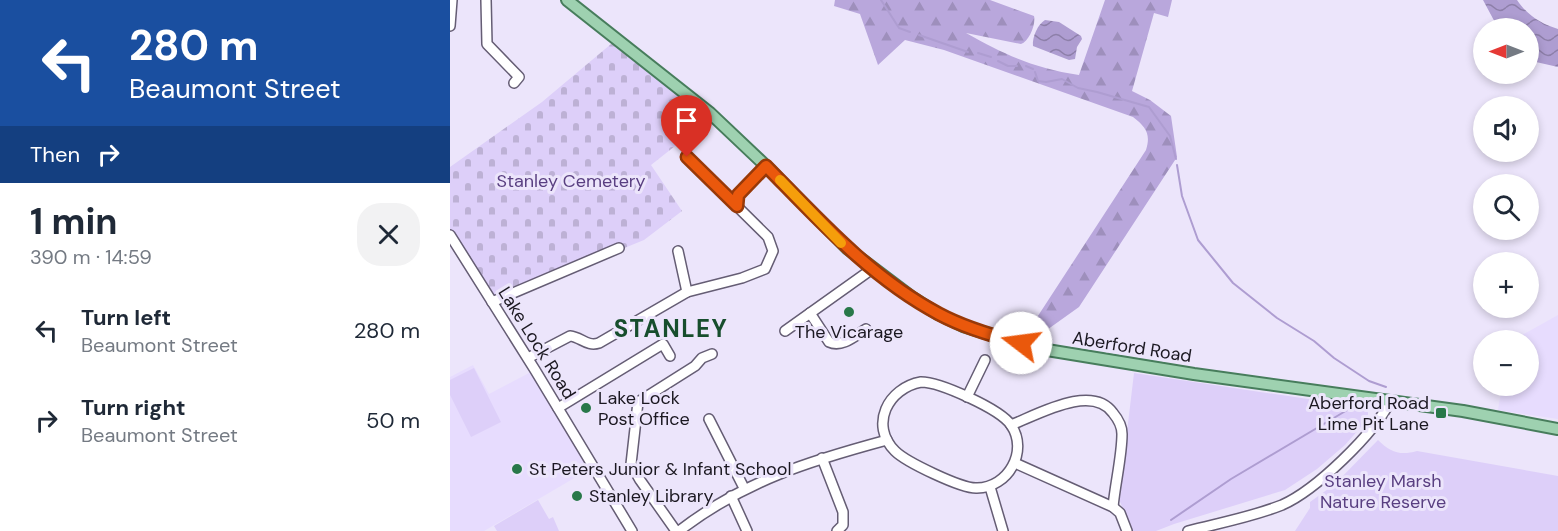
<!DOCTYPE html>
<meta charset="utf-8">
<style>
body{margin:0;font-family:"DM Sans",sans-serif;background:#f2f2f3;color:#1f2937;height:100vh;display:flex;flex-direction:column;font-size:22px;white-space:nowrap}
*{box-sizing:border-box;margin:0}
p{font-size:20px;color:#747a83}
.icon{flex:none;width:33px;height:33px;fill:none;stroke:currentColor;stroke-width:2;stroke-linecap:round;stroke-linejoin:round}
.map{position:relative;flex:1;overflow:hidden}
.drawer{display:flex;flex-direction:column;background:#fff;width:450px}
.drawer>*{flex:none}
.top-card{background:#1a4fa0;color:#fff;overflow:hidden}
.needle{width:39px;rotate:270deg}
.fabs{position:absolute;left:1023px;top:18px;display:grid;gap:12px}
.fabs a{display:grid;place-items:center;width:66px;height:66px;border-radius:50%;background:#fff;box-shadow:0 3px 9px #0003;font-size:30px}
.pin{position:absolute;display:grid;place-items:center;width:51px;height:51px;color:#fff;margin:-62px -26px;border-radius:50% 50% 50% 0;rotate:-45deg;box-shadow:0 0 6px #0007}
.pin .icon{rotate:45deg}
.me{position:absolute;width:66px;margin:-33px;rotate:285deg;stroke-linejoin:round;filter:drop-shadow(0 0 4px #0008)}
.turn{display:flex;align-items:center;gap:21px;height:126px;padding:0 30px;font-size:27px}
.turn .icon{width:78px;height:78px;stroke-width:2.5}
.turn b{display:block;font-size:42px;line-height:51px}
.then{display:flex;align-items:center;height:57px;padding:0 30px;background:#0003;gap:12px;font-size:22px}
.round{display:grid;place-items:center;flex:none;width:63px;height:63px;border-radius:24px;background:#f2f2f3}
.head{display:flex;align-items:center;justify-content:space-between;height:102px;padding:0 30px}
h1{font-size:36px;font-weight:700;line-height:45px}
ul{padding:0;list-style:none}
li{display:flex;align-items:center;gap:18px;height:90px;padding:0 30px}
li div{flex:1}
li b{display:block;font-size:22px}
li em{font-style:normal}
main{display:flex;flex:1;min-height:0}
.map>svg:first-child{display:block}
</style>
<main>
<section class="drawer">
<div class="top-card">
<div class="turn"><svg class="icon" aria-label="left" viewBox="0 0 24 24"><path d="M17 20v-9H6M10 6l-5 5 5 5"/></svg><div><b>280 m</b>Beaumont Street</div></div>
<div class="then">Then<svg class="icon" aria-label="right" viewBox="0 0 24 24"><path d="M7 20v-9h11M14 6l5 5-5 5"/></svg></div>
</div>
<div class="head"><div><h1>1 min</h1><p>390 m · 14:59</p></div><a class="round"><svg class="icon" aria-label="close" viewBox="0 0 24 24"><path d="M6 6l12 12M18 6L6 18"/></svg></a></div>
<ul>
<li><svg class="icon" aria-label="left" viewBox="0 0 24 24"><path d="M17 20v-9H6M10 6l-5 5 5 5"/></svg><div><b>Turn left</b><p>Beaumont Street</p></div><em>280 m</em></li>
<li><svg class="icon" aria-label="right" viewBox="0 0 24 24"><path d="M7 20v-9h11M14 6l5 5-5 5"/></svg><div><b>Turn right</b><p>Beaumont Street</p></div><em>50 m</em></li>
</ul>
</section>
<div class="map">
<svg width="1108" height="531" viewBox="0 0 1108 531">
<defs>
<pattern id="forest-firs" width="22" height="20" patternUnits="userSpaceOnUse" patternTransform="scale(1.5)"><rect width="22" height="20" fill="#b9a7dc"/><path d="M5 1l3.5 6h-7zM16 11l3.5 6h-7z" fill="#9e8fbc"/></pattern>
<pattern id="cemetery-stones" width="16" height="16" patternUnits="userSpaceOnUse" patternTransform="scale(1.5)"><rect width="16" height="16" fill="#ddcff9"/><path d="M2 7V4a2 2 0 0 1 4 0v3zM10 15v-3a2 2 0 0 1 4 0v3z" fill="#bdb1d5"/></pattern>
<pattern id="water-waves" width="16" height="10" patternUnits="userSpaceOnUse" patternTransform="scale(1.5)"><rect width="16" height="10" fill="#ae9dd1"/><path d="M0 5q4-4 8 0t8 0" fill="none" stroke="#8d7fa9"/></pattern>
</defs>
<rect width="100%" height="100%" fill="#ece5fb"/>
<!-- built -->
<g fill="#e7dcfe">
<path d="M1108 315V419L1048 410 1052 386H1078V340H1063Z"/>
<path d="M23 365 39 394 81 372 138 470 34 531H0V377Z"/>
</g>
<!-- forest -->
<path fill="url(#forest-firs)" d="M385 0H540L584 16C586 25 579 41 571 44L516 33C555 55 584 68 629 75L655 0H722L718 17 704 13 682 91 700 100 721 116 727 157 629 307 594 332 584 322 696 150C701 134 696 127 683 117L494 50 455 40 428 65 410 14 384 6Z"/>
<!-- cemetery -->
<path fill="url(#cemetery-stones)" d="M167 39 263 116 201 165 232 211 194 240 42 302 0 235V167L92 102Z"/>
<!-- park -->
<g fill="#ddcff9">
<path d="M24 368 51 422 21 437 0 395V380Z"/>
<path d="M684 373 918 408V419L895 445 867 469 835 490 724 524 706 531H681L669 499Z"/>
<path d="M928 440C940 452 950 456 967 451L1108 476V531H845L860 508V502L885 484Z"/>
<path d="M88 500 99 519 103 517 109 531H47L44 526Z"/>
</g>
<!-- water -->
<g fill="url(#water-waves)">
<path d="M1033 0H1067C1077 15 1091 24 1108 29V67L1086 62 1079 57 1078 28H1048Z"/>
<path d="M595 20 609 22 631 36 632 39 627 47 625 59 619 60 583 46C582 37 588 24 595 20Z"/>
</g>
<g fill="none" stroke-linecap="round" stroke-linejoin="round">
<!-- stream -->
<g stroke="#ae9dd1" stroke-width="2">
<path d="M431 0 449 28 460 32"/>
<path d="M469 35 518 52"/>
<path d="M528 53 541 57"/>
<path d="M548 61 558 66H567"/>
<path d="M576 66 583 69"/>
<path d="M585 72 588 81 596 82 612 79 628 88 647 92 699 107 720 136 726 159"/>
<path d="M727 165 732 196 748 240 783 283 827 318 864 341 884 358 919 381 936 387"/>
<path d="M721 520 781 479 904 406"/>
</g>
<defs>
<g id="minor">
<path d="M36 0 37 44 69 77 64 83"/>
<path d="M0 26 2 0"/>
<path d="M287 206 288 195 316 166"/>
<path d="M0 235 85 370 182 531"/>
<path d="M228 251 237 292"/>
<path d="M42 302 169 248"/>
<path d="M360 313 379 342C392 348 405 336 416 329"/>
<path d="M335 331 422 269"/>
<path d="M78 358 120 336C131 337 137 347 149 343L237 292 292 278 315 269 323 251 318 237 237 157"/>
<path d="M471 382C490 382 550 409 561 425 579 451 558 488 527 488 512 489 456 462 445 451 419 425 438 388 471 382Z"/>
<path d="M517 397 535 360"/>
<path d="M108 408 213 344 220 356"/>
<path d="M259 419 294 488"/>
<path d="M561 425C587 415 642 383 663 413 668 419 672 426 672 434 672 456 665 484 663 507"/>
<path d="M372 458 393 512V525L387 531"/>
<path d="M565 463 663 507 670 513 677 531"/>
<path d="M540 487 553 531"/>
<path d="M281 496 297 531"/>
<path d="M226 531 190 480 181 464 188 402 245 366 252 358 262 354"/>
<path d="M229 531C294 481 359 461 437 440"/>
<path d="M738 531C769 523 802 517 832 505 866 490 924 434 941 400"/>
</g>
<path id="major" d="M117 0 260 113 316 166 398 249 463 298 488 314 513 326 545 336 597 350 744 374 1013 411 1108 429"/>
</defs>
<!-- minor casing -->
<use href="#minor" stroke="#655d74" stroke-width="12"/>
<!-- major casing -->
<use href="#major" stroke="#477d5c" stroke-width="14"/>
<!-- minor -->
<use href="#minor" stroke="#fff" stroke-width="9"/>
<!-- major -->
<use href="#major" stroke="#9ed1b0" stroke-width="10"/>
</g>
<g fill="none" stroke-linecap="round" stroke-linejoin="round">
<defs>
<path id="route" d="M237 157 287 206 288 195 316 166C369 220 421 278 489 314 515 328 543 336 571 343"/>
</defs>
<!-- route casing -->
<use href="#route" stroke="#983908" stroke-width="15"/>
<!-- route -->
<use href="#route" stroke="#ea580c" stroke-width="10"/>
<!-- slow -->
<path stroke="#f59e0b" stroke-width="10" d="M330 180 391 243"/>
</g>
<!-- markers -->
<g fill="#287849" stroke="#ece5fb" stroke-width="2">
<circle cx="399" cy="312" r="6"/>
<circle cx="136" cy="408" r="6"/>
<rect x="985" y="407" width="12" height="12" rx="3"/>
<circle cx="67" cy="469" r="6"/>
<circle cx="127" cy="496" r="6"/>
</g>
<g text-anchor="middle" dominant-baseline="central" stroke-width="6" stroke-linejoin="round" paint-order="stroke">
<!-- park labels -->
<g font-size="18" fill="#593f81" stroke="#ece5fb">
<text x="121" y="181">Stanley Cemetery</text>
<text x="933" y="481">Stanley Marsh<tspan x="933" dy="21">Nature Reserve</tspan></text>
</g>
<!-- poi labels -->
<g font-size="18" fill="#1b1821" stroke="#ece5fb" text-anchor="start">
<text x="399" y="332" text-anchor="middle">The Vicarage</text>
<text x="148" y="398">Lake Lock<tspan x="148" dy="21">Post Office</tspan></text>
<text x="979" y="403" text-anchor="end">Aberford Road<tspan x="979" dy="21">Lime Pit Lane</tspan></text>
<text x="79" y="469">St Peters Junior &amp; Infant School</text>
<text x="139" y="496">Stanley Library</text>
</g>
<!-- street labels -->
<g font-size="18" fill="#1b1821" stroke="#ece5fb">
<text transform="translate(87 343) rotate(58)">Lake Lock Road</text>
<text transform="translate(682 347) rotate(9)">Aberford Road</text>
</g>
<!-- district labels -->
<g font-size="24" font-weight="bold" letter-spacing="1.5" fill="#174e2d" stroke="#ece5fb">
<text x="221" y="328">STANLEY</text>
</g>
</g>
</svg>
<div class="fabs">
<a><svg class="needle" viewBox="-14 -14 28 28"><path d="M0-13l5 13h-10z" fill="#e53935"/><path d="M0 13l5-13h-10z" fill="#747a83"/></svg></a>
<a><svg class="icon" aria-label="sound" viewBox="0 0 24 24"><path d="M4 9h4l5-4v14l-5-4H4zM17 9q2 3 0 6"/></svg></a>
<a><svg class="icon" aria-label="search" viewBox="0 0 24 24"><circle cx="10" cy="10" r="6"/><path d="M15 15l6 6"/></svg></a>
<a>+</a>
<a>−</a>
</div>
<div class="pin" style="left:237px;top:157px;background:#d93025"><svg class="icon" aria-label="arrive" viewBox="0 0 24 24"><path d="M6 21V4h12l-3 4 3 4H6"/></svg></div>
<svg class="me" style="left:571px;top:343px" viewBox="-20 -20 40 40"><circle r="19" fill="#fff"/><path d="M0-13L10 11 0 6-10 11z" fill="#ea580c"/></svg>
</div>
</main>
